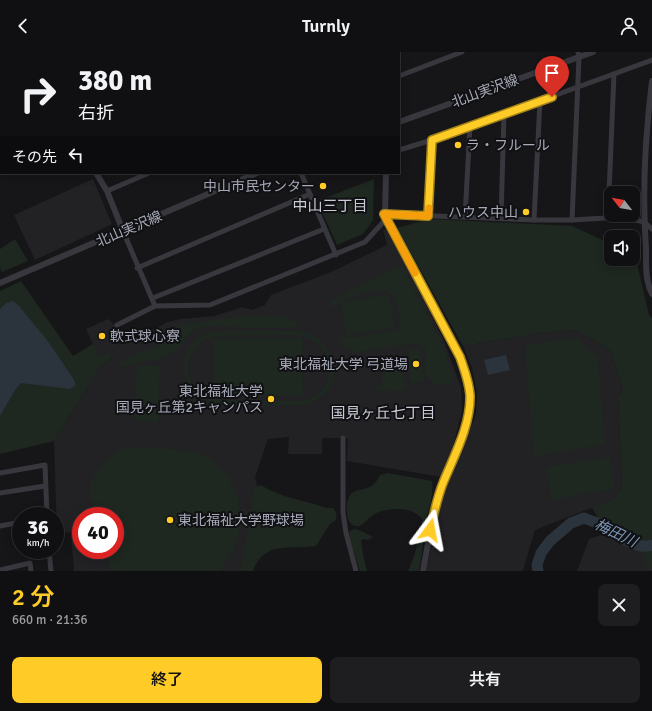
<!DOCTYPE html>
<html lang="ja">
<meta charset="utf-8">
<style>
body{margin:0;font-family:Signika,"Noto Sans JP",sans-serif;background:#1e1e20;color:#f1f3f6;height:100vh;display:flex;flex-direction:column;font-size:15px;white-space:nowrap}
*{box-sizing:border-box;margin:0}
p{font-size:13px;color:#9c9d9f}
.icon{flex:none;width:22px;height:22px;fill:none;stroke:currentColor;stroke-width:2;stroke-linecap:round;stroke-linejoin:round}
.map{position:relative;height:519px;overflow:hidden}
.panel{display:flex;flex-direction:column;background:#101012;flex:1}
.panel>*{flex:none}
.guide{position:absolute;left:0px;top:0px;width:400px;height:122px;box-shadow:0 2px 10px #0003,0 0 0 1px #303032;background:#101012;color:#f1f3f6;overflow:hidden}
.needle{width:26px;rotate:301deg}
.fabs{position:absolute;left:604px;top:134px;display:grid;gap:8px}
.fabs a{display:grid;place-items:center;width:36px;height:36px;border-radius:8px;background:#101012;box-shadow:0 2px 10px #0003,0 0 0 1px #303032;font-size:20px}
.speed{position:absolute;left:12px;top:455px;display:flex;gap:8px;font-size:20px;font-weight:700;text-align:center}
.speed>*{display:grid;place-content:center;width:52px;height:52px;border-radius:50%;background:#101012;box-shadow:0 2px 10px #0003,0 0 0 1px #303032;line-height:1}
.speed small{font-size:10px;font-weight:400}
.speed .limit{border:6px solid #d22;background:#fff;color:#111}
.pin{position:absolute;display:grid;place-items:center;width:34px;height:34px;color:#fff;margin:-41px -17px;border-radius:50% 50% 50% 0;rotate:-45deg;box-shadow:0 0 4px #0007}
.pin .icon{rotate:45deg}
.me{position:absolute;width:44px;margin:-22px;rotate:13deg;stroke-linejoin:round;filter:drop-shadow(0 0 3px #0008)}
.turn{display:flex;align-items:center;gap:14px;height:84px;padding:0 12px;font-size:18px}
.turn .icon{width:52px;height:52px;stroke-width:2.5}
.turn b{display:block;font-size:28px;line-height:34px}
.then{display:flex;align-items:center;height:38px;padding:0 12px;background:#0003;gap:8px;font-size:15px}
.round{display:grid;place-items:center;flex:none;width:42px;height:42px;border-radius:8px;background:#1e1e20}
.headline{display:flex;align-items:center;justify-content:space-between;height:68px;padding:0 12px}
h1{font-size:24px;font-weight:600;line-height:30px;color:#ffcc27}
.button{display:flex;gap:8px;margin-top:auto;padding:8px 12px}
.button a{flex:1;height:46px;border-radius:8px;background:#ffcc27;color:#111;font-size:16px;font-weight:600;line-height:46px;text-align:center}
.button a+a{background:#1e1e20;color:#f1f3f6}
header{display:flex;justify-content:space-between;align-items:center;height:52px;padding:0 12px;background:#101012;font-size:18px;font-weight:600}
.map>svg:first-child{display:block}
</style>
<header><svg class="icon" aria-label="back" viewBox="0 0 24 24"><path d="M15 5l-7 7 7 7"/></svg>Turnly<svg class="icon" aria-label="person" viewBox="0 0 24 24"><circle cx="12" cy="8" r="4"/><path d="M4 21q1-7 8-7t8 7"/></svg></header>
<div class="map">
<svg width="652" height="519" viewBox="0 0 652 519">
<rect width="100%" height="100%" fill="#161618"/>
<!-- built -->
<g fill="#222225" fill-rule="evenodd">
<path d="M93 127 112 172 35 208 14 163Z"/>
<path d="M386 177 405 210 444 289 461 335 462 359 454 391 441 425 347 409 348 386H322V402H288L289 385 268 387 255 425 260 445 250 519H74L71 480 57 481 54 389 101 314 112 306 99 305 86 277 108 267 118 276 119 293 157 276 165 271 180 267 215 264 242 255 252 258 265 253 271 243 331 220 387 193 383 178ZM81 464H115V498H81Z"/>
<path d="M575 278 610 298 623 338 618 346 622 434 614 447 535 478 523 518 521 519H426L445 434 469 381 476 362 477 341 472 316 463 294 544 281Z"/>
<path d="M652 466V519H577L589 487Z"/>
</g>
<!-- green -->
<g fill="#1e2720" fill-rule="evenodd">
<path d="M374 127 373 168 363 182 337 193 317 149Z"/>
<path d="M429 167 572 174 611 192V207H633V202L635 203 649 263 652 266V519C646 515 643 506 641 499L623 490 599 474 597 465 592 455 614 447 622 434 618 346 623 338 610 298 575 278 544 281 463 294 397 176Z"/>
<path d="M15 187 28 209 2 220 0 216V197Z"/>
<path d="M400 213 403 215 442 292 453 323 450 332C439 336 426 330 425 318 424 311 426 304 426 298L422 293 410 292 355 300C348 299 341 295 340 287L341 285 354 286 397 277C402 270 400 266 398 259 397 254 396 245 392 242 382 234 350 244 341 250L389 242 395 275 346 284 341 251 334 255 331 254 330 251 338 244Z"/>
<path d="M21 229 73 304 93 292 99 305 109 300 112 306 101 314 54 389 0 402V239Z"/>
<path d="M250 263C263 263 293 261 300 275L298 276C287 275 276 277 264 276 244 276 216 272 197 277 187 280 184 293 176 299 161 309 138 311 120 314L119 313C135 294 171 300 179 272Z"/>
<path d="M216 279H298C343 286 349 342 303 353H220C175 345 171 287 216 279ZM294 283C342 287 339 346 298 349L216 348C176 339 180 288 220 284Z"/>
<path d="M577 285 598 308 605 392 534 405 525 293Z"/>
<path d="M302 286 303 344 214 345V287Z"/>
<path d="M421 296 424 330 410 331 408 298Z"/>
<path d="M404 312 406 338 376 340 375 334 383 333 382 314Z"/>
<path d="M137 313 160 314 158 370 134 369Z"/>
<path d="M123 396C141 395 179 396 196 401 245 418 255 485 218 519H114L110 515 105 498H115V464H96C94 455 90 445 90 436 89 424 112 400 123 396Z"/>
<path d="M610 404 615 437 551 448 546 415Z"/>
<path d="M388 421 432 429C434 444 428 457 426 472 423 488 422 504 419 519H408C416 502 420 485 422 467 413 454 385 455 373 463 368 466 364 473 359 474 345 477 345 453 349 445 353 436 366 439 373 433 376 431 378 426 380 423Z"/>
<path d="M261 433C281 446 305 448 326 456H333C337 460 337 463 336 468L330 472 316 494C291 498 264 488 253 519H242C241 502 248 486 250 469 252 458 251 446 254 435Z"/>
<path d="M354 477 359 478 373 485 368 488 363 487 361 489 363 502 367 519H360L350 488 349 480Z"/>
</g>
<!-- water -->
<g fill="#2b333d">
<path d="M13 249 19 254 47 288 73 326 76 333 70 337 21 331 15 338 0 364V257L6 251Z"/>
<path d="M506 303 510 318 488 323 484 308Z"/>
</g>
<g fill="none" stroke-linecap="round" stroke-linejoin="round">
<!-- river -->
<path stroke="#2b333d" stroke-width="11" d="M538 519 537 513 541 501 550 489 571 471 584 466C591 469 598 471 604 474 619 482 634 499 652 493"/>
<!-- minor -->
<g stroke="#37373d" stroke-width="5">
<path d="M71 0 72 1"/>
<path d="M115 0 116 1"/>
<path d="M326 0V1"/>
<path d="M399 24 462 0"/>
<path d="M399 98 432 88 652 8"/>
<path d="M301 121 336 203"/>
<path d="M107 139 149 121"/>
<path d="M385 162 534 168H572L623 165 644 170 652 177"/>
<path d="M428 164 432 88"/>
<path d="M465 165 470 74"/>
<path d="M608 165 614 22"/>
<path d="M501 166 504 62"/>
<path d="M534 168 540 49"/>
<path d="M572 168 579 5 578 0"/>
<path d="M137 216 310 142"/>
<path d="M153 246 324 177"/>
<path d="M155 254 210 253 365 190 387 166"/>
<path d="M117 273 155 254 123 179"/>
<path d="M343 386V461L346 481 356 519"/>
<path d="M0 421 45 413 47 464"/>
<path d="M0 441 45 434"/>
<path d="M0 474 21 470"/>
<path d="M49 498 51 519"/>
<path d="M0 518 30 511 31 519"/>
</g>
<!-- tertiary -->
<g stroke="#37373d" stroke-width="6">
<path d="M20 0V1"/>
<path d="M62 1 63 0"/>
<path d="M652 29C645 85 642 141 646 197 646 212 645 228 652 242"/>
<path d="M399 70 593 0"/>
<path d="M96 121 107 139 123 179"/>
<path d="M386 121 385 162 460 305C462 311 465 318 467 325 478 364 452 403 441 439 432 465 428 492 423 519"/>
<path d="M0 231 257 121"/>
</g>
</g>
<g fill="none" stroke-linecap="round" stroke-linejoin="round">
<defs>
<path id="route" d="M430 478C434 462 437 446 443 431 454 404 471 373 470 343 469 329 464 317 460 305L384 162 428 164 432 88 552 45"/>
</defs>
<!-- route casing -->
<use href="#route" stroke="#a68519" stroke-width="10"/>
<!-- route -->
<use href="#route" stroke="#ffcc27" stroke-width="7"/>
<!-- slow -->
<path stroke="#f59e0b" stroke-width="7" d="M415 221 384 162 428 164 429 156"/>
</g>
<!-- markers -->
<g fill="#ffcc27" stroke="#111113" stroke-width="1.5">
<circle cx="458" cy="93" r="4"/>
<circle cx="323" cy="134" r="4"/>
<circle cx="526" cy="160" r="4"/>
<circle cx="102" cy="284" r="4"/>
<circle cx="416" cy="312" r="4"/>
<circle cx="271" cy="347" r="4"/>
<circle cx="170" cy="468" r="4"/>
</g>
<g text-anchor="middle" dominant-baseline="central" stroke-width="4" stroke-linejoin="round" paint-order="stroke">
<!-- street labels -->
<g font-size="14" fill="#a7abb9" stroke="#111113">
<text transform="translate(485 39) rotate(-20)">北山実沢線</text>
<text transform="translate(129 177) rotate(-23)">北山実沢線</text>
</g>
<!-- poi labels -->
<g font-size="14" fill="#a7abb9" stroke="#111113" text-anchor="end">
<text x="466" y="93" text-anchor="start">ラ・フルール</text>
<text x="315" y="134">中山市民センター</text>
<text x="518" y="160">ハウス中山</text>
<text x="110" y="284" text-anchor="start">軟式球心寮</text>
<text x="408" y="312">東北福祉大学 弓道場</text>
<text x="263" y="339">東北福祉大学<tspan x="263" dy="16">国見ヶ丘第2キャンパス</tspan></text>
<text x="178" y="468" text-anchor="start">東北福祉大学野球場</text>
</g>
<!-- neighbourhood labels -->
<g font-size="15" fill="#c8cad5" stroke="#111113">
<text x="330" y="154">中山三丁目</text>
<text x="383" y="361">国見ヶ丘七丁目</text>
</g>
<!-- water labels -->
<g font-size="15" font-style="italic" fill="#7b95b7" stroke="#111113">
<text transform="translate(616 481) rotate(26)">梅田川</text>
</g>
</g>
</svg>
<div class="fabs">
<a><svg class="needle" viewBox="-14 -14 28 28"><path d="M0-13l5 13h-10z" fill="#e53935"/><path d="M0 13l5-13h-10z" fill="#9c9d9f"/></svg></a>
<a><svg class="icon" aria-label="sound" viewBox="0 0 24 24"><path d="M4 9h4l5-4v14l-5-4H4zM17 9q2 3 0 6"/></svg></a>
</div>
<div class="speed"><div>36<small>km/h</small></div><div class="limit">40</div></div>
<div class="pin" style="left:552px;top:45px;background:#d93025"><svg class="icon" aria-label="arrive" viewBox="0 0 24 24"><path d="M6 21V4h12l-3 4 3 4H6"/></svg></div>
<svg class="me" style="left:430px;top:478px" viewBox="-20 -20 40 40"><path d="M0-17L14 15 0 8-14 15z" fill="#ffcc27" stroke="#fff" stroke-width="4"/></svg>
<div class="guide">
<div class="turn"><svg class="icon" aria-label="right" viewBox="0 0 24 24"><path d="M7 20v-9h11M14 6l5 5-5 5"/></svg><div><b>380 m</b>右折</div></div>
<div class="then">その先<svg class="icon" aria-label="left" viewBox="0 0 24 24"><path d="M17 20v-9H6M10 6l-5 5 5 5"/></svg></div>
</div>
</div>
<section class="panel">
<div class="headline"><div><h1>2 分</h1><p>660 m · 21:36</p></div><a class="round"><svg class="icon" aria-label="close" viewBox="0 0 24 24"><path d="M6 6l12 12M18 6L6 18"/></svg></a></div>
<div class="button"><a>終了</a><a>共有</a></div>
</section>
